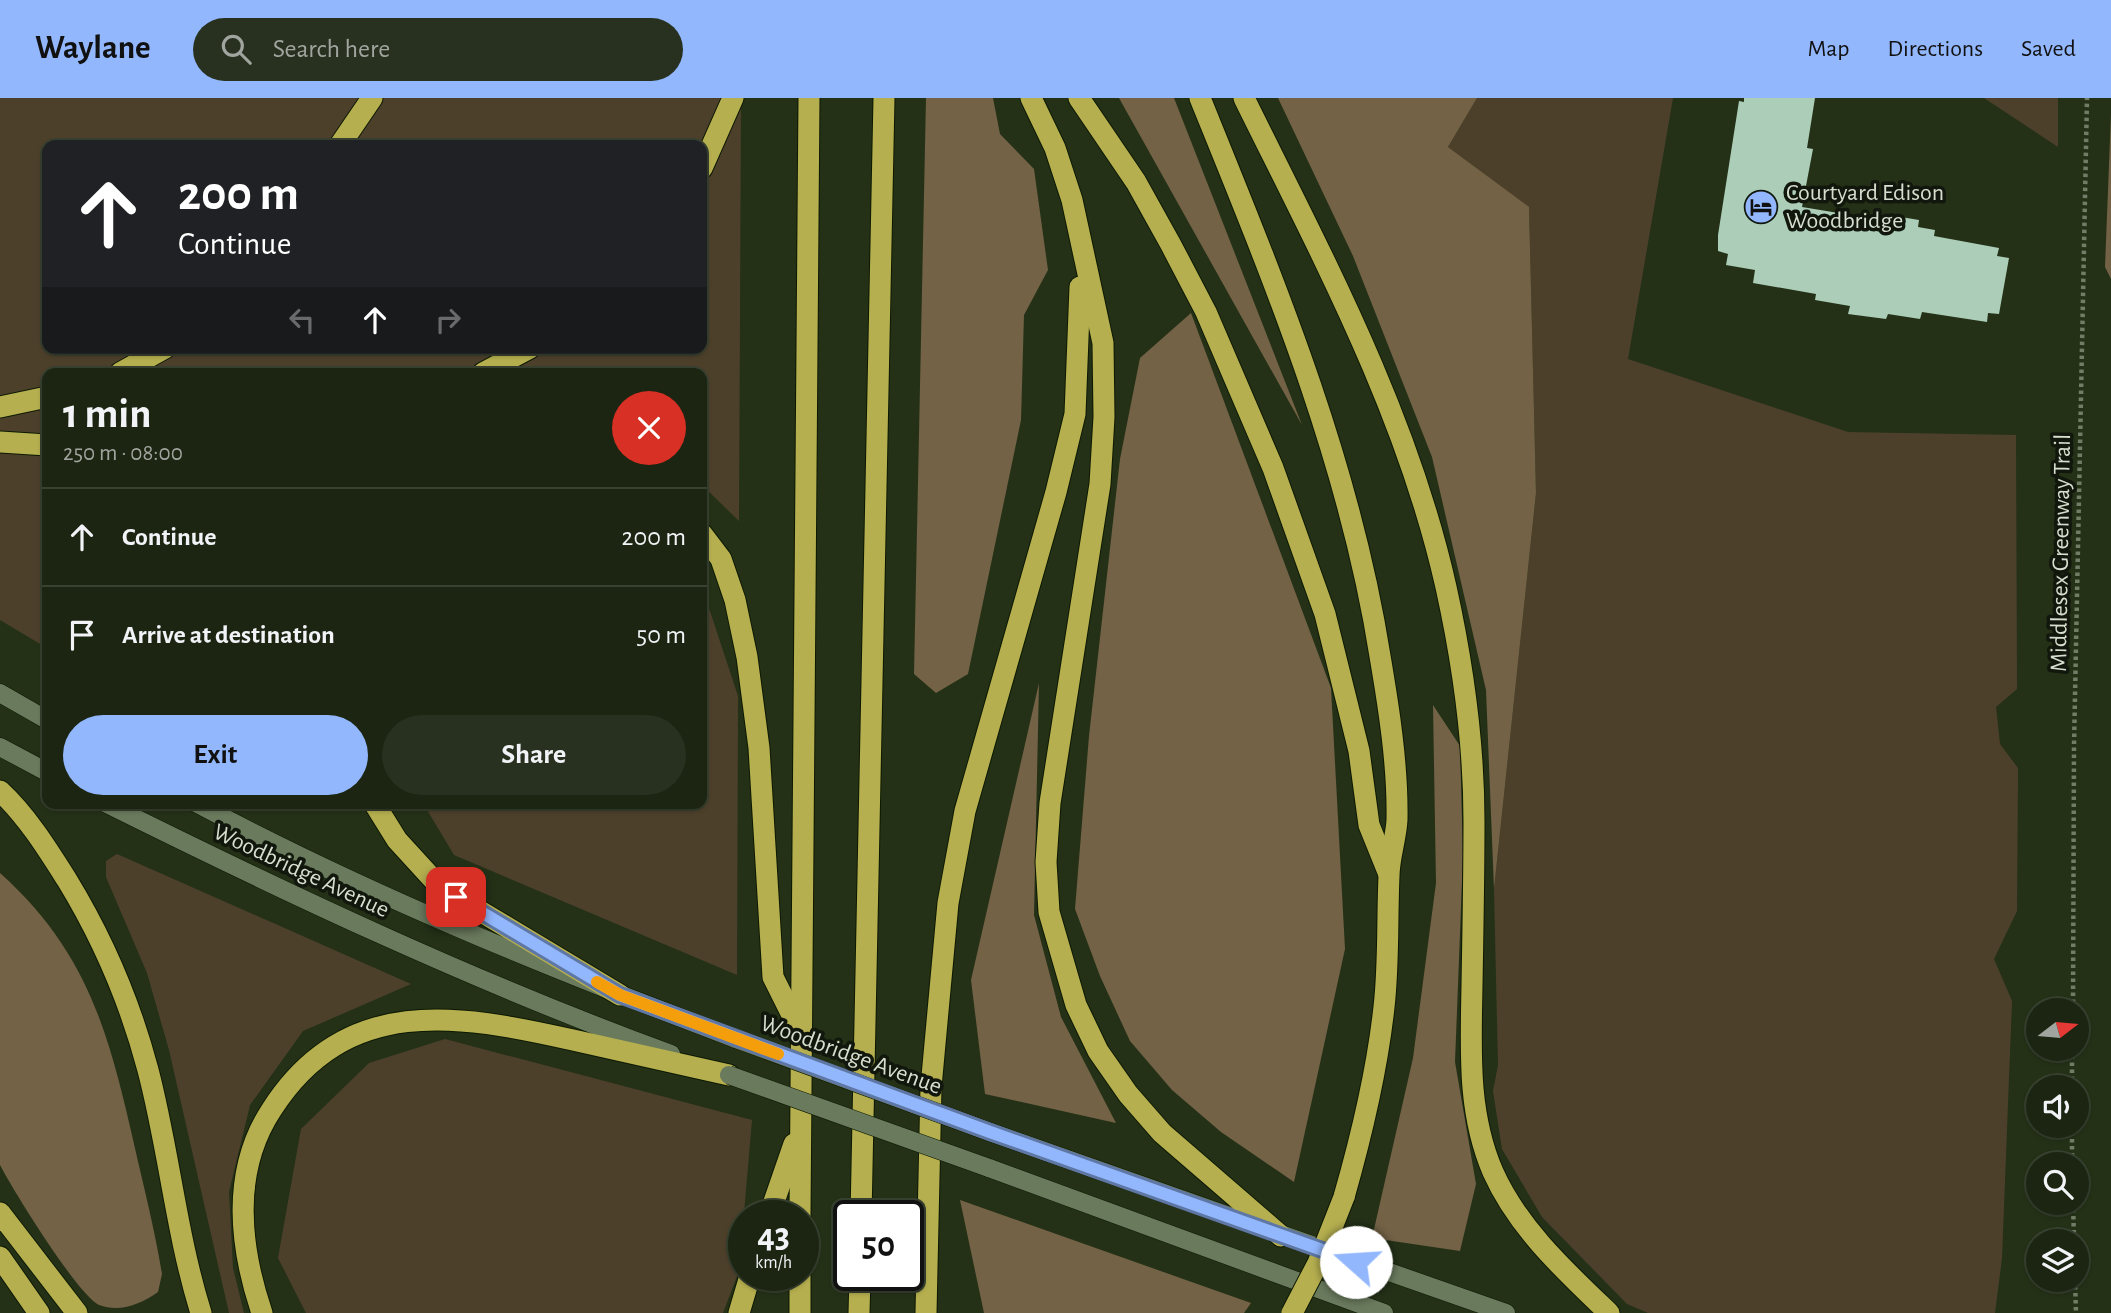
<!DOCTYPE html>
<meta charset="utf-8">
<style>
body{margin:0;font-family:"Alegreya Sans",sans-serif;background:#28311f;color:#f1f3f6;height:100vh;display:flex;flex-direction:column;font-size:26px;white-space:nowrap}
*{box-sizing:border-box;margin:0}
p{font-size:23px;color:#a0a59f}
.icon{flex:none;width:38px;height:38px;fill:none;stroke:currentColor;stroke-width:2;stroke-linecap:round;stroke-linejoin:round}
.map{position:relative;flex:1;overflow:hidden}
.drawer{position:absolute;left:42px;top:270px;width:665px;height:441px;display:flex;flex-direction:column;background:#1b2511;border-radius:14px;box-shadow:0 2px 5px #0004,0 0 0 2px #394231}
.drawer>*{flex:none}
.guide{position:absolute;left:42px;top:42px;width:665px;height:214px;border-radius:14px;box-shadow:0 2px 5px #0004,0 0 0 2px #394231;background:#202124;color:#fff;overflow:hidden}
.needle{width:46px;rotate:74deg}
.buttons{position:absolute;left:2026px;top:900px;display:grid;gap:14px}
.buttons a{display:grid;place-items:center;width:63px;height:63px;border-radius:50%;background:#1b2511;box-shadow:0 2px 5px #0004,0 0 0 2px #394231;font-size:35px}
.speed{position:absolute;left:728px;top:1102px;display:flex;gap:14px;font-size:35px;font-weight:700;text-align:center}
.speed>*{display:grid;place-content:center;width:91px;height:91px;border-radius:50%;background:#1b2511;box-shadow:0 2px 5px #0004,0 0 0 2px #394231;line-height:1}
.speed small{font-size:18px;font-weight:400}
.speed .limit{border:4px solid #111;border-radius:10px;background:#fff;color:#111}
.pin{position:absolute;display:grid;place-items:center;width:60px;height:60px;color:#fff;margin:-30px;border-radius:14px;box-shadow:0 4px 10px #0006}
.me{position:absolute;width:77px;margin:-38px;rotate:289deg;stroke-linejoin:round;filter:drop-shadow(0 0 5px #0008)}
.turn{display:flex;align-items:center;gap:24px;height:147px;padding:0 21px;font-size:32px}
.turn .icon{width:91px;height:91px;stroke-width:2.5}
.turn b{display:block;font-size:49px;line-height:60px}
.lanes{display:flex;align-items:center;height:66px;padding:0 21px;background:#0003;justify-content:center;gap:35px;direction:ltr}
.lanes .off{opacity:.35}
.round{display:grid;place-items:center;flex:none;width:74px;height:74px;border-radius:37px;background:#28311f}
.headline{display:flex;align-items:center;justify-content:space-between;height:119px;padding:0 21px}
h1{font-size:42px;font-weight:700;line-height:52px}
.button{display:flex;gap:14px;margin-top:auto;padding:14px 21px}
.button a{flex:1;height:80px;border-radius:42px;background:#92b7fd;color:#111;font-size:28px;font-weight:700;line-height:80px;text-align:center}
.button a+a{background:#28311f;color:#f1f3f6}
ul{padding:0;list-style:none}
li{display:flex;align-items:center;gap:21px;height:98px;padding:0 21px;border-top:2px solid #394231}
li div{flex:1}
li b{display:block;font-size:26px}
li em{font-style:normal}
header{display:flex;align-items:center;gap:42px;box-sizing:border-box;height:98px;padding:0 35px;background:#92b7fd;color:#111}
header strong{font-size:33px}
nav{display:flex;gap:38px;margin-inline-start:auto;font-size:24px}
.search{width:490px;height:63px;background:#28311f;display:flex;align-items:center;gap:18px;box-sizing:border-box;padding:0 24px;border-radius:38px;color:#a0a59f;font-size:26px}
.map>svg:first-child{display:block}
</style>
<header>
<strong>Waylane</strong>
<div class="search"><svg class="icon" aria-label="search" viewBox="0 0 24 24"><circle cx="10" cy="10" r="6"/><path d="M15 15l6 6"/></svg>Search here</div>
<nav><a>Map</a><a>Directions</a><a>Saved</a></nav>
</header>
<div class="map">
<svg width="2111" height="1215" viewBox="0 0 2111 1215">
<rect width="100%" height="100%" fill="#243117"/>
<!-- green -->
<g fill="#4d402b" fill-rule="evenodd">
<path d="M0 0H741L739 423 702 387V275H47V550L0 522ZM47 47H702V250H47Z"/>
<path d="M1477 0H1673L1628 261 1848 334 2016 337 2017 591 1996 609 2000 646 2018 670 2017 813 1994 861 2012 903 2002 1160 1995 1215H1648L1627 1206 1542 1119 1502 1051 1493 993 1498 967 1494 791 1536 395 1529 110 1448 49Z"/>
<path d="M1984 0H2058V49Z"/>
<path d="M702 489 738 598 737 877 454 757 423 705H702Z"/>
<path d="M117 756 411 886 303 933 250 1007 229 1094 233 1170 244 1215H229L169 952 147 875 106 779V763Z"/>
<path d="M445 941 752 1022 739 1173 723 1215H306L278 1160 301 1031 369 965Z"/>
</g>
<!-- forest -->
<g fill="#736246">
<path d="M926 0H993L1000 36 1034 71 1048 172 1024 217 1021 322 968 576 936 595 914 576Z"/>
<path d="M1119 0H1174L1302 327Z"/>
<path d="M1278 0H1477L1448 49 1529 109 1536 395 1494 791 1486 592 1432 359 1353 158Z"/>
<path d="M2111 16V181L2105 169Z"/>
<path d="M1191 215 1331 590 1345 851 1294 1084 1221 1034 1172 992 1130 943 1100 878 1075 811 1089 638 1120 361 1140 260Z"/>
<path d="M1039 585 1034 817 1061 919 1116 1025 985 996 971 882Z"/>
<path d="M1433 607 1460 648 1463 758 1455 964 1476 1086 1460 1153 1372 1140 1413 960 1436 785Z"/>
<path d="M0 775C88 854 109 936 134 1046 144 1090 155 1133 162 1176L158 1194C141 1206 120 1215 99 1207 77 1196 13 1092 0 1067Z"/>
<path d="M960 1102 1251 1205 1244 1215H984Z"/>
</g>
<!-- building -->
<path fill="#acceb9" d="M1744 0H1815L1807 50 1813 51 1802 109 1881 122 1883 116 1919 122 1918 129 1935 132 1934 138 1999 150 1997 158 2009 160 1999 216 1988 215 1987 224 1922 214 1920 221 1888 216 1886 221 1848 216 1850 208 1815 202 1816 196 1753 185 1755 172 1726 167 1728 156 1718 153V137L1739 3 1744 4Z"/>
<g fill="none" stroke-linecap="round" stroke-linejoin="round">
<defs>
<g id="secondary">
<path d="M0 595 47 622"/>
<path d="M0 649 47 674"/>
<path d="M105 705C290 797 477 885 671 956"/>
<path d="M196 705C370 798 552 871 736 941"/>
<path d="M990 1034 1506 1215"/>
<path d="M989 1070 1384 1215"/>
</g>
<g id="highway">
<path d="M1031 0 1055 50 1072 102 1103 245 1104 319 1100 386 1050 705 1046 764 1049 814 1076 907 1098 953 1128 996 1162 1035 1281 1138"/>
<path d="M1079 0 1136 84 1171 147 1206 214 1273 370 1325 516 1359 653 1369 727 1388 774"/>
<path d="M1200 0C1274 183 1349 362 1380 558 1389 611 1398 668 1397 722 1396 741 1389 760 1389 778 1387 822 1389 866 1384 909 1377 974 1362 1036 1344 1099"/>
<path d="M1244 0C1322 158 1407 315 1446 489 1463 566 1474 644 1474 723 1474 778 1473 832 1472 887 1471 951 1467 1014 1493 1074 1518 1130 1565 1173 1609 1215"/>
<path d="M340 47 372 0"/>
<path d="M702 70 733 0"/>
<path d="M120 275 165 250"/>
<path d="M483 275 530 250"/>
<path d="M0 309 47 299"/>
<path d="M0 344 47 347"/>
<path d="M702 436 721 461 735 502 747 559 759 650 773 879 799 931"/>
<path d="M0 693C27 718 48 752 67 782 103 841 130 904 148 972 169 1052 176 1135 201 1215"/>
<path d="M374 705 397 742 440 789 620 897"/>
<path d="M0 1115 77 1215"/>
<path d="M769 1118 794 1046"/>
<path d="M800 1118 809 0"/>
<path d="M861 1118 884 0"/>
<path d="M0 1159 39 1215"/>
<path d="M800 1178V1215"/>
<path d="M262 1215C239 1147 231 1073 272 1011 346 896 457 916 573 942 625 954 677 965 729 977"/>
<path d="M739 1215 750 1178"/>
<path d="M859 1215 860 1178"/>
<path d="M926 1215 931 989 948 805 965 713 1056 394 1075 316 1080 189"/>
</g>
</defs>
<!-- secondary casing -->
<use href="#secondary" stroke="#0d1902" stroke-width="19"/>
<!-- highway casing -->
<use href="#highway" stroke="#0d1902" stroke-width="23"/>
<!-- path -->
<g stroke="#727d67" stroke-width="4.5" stroke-dasharray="3.5 3.5" stroke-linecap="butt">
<path d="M2073 912 2074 648 2087 0"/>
<path d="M2072 989V950"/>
<path d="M2072 1027V1066"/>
<path d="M2073 1104 2074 1143"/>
<path d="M2075 1181 2076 1215"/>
</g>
<!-- secondary -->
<use href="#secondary" stroke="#6a7a5d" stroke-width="18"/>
<!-- highway -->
<use href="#highway" stroke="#b5af4f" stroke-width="21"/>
<defs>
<g id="secondary-bridge">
<path d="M736 941 990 1034"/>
<path d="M729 977 989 1070"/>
</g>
<path id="highway-bridge" d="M1292 1215 1318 1165 1344 1099"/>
</defs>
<!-- secondary-bridge casing -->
<use href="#secondary-bridge" stroke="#0d1902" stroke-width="19" stroke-linecap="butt"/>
<!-- highway-bridge casing -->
<use href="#highway-bridge" stroke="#0d1902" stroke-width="23" stroke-linecap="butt"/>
<!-- secondary-bridge -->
<use href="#secondary-bridge" stroke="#6a7a5d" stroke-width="18"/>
<!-- highway-bridge -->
<use href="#highway-bridge" stroke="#b5af4f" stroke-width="21"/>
</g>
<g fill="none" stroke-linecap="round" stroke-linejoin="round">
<defs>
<path id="route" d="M456 799 620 897 990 1034 1356 1164"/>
</defs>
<!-- route casing -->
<use href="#route" stroke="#5f77a4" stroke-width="18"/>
<!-- route -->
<use href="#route" stroke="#92b7fd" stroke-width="12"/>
<!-- slow -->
<path stroke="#f59e0b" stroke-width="12" d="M597 884 620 897 778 956"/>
</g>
<!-- icons -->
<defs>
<symbol id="hotel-disc" viewBox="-11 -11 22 22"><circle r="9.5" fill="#92b7fd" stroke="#11170c"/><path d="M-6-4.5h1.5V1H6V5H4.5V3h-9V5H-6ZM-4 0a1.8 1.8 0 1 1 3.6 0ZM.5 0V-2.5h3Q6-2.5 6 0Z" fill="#111"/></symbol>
</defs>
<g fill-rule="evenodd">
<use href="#hotel-disc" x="1742" y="90" width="38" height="38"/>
</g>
<g text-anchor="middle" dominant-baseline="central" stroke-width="7" stroke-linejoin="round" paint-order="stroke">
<!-- poi labels -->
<g font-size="24" fill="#d6dfcf" stroke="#11170c" text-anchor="start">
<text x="1786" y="95">Courtyard Edison<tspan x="1786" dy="28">Woodbridge</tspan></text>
</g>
<!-- street labels -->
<g font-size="24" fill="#d6dfcf" stroke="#11170c">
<text transform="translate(2061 455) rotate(-89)">Middlesex Greenway Trail</text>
<text transform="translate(301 773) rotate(25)">Woodbridge Avenue</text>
<text transform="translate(851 957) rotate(20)">Woodbridge Avenue</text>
</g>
</g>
</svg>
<div class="buttons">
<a><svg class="needle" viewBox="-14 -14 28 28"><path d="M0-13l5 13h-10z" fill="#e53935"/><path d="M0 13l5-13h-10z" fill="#a0a59f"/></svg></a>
<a><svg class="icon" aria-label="sound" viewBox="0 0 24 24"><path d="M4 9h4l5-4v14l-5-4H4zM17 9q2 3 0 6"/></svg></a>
<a><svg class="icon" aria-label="search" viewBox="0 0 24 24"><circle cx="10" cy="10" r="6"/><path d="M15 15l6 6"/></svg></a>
<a><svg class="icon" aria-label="layers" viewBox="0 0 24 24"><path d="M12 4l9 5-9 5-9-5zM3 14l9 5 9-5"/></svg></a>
</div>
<div class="speed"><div>43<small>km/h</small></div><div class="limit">50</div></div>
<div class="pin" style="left:456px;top:799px;background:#d93025"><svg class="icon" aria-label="arrive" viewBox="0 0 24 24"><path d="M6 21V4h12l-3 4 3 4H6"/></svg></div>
<svg class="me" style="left:1356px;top:1164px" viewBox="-20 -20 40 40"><circle r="19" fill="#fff"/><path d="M0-13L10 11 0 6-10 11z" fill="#92b7fd"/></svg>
<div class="guide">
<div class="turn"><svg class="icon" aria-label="ahead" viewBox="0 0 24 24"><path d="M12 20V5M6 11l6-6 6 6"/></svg><div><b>200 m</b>Continue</div></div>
<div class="lanes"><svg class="icon off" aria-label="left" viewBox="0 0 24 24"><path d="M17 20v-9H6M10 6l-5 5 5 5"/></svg><svg class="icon" aria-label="ahead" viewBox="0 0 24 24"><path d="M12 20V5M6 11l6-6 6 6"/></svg><svg class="icon off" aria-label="right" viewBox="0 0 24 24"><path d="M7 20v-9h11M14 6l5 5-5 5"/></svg></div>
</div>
<section class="drawer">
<div class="headline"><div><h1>1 min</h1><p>250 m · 08:00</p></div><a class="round" style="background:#d93025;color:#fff"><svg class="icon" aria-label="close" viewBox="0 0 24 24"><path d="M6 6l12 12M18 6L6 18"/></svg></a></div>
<ul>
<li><svg class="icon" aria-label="ahead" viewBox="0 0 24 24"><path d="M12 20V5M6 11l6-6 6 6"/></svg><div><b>Continue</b></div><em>200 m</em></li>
<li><svg class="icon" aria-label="arrive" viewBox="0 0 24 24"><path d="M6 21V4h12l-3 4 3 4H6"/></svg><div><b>Arrive at destination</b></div><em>50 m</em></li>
</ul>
<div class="button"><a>Exit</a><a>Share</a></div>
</section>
</div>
